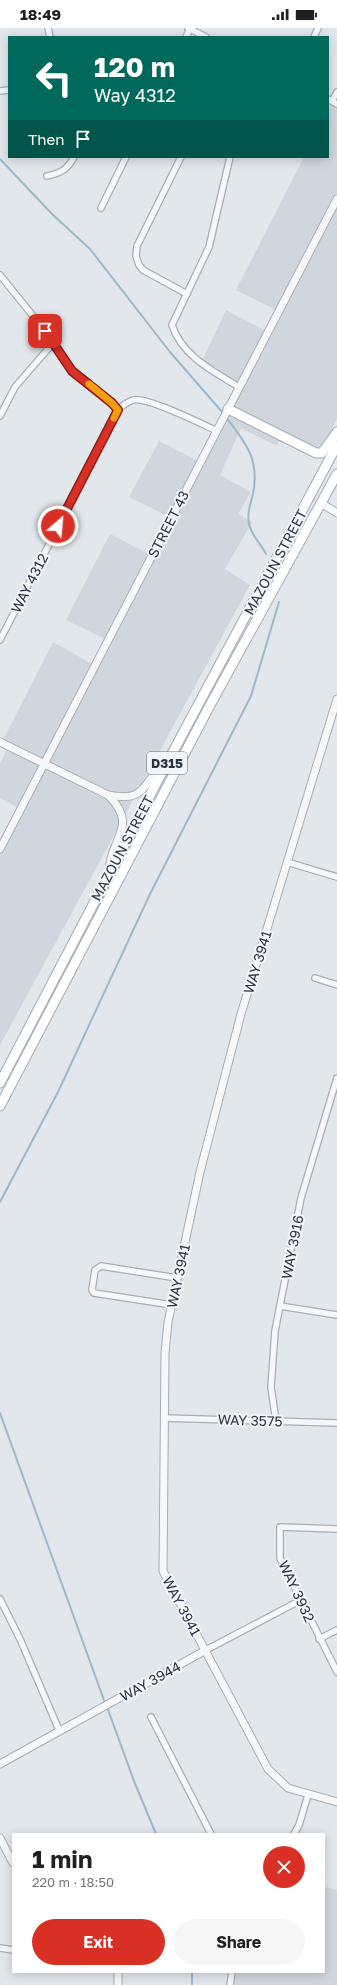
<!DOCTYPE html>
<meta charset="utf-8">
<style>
body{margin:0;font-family:"Golos Text",sans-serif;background:#f6f6f6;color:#202124;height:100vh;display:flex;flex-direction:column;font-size:15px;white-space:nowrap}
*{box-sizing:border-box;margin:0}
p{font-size:13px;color:#757577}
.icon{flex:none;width:22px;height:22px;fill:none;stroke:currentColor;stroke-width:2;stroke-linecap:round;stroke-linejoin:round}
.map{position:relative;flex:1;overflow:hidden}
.panel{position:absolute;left:12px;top:1805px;width:313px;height:140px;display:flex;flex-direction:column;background:#fff;border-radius:0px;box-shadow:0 2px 10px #0003}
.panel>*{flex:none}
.top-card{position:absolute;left:8px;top:8px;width:321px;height:122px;border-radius:0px;box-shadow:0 2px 10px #0003;background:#00695c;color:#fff;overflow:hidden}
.pin{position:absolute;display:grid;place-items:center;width:34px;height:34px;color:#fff;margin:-17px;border-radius:8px;box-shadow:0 2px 6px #0006}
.me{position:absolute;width:44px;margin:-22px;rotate:27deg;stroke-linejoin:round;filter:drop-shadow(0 0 3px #0008)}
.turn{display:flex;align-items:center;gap:14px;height:84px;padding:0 20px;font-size:18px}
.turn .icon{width:52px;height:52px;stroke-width:2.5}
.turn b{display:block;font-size:28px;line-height:34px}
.then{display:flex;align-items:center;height:38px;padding:0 20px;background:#0003;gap:8px;font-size:15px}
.round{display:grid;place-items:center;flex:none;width:42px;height:42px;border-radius:21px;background:#f6f6f6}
.head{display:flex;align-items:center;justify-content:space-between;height:68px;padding:0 20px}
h1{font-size:24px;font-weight:700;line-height:30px}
.primary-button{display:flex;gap:8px;margin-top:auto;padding:8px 20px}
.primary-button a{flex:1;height:46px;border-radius:24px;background:#d93025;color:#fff;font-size:16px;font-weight:700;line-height:46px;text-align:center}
.primary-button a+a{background:#f6f6f6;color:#202124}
.status{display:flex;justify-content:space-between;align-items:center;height:28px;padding:0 20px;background:#fff;direction:ltr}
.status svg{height:11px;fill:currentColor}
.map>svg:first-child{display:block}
</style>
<div class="status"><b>18:49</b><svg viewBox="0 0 49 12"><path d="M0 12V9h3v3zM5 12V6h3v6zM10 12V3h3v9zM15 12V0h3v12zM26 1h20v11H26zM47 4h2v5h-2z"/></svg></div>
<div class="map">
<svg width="337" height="1957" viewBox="0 0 337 1957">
<rect width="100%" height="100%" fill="#e2e7eb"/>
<!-- built -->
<g fill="#d0d6dd">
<path d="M337 64V391L325 413 314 426 280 412 277 418 241 400 220 447 251 464 238 486 252 494 225 541 250 557 0 1017V821L20 781 0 770V736L7 721 0 718 53 614 94 637 107 612 66 592 110 506 151 527 171 490 129 469 159 413 200 434 239 359 199 339 226 282 268 304 278 283 236 262 304 129H328V82Z"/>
<path d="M324 1859 337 1862V1957H233L235 1944H324Z"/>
</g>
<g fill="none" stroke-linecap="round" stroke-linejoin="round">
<!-- stream -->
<g stroke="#9cb9cc" stroke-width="2">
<path d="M0 131 52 186 90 221 170 324 223 385"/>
<path d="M226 389C246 415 260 432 253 466 250 478 246 488 250 499 252 507 262 518 266 526"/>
<path d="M0 1174 58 1064 150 866 251 668 279 574"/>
<path d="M0 1385 105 1675"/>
<path d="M107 1679 134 1753 156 1806"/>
<path d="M192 1944V1957"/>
</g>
<defs>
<g id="minor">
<path d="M48 0 50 9"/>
<path d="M188 0 206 9"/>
<path d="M186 9 190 1"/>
<path d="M314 9 318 0"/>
<path d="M0 63 9 62"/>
<path d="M328 71 337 76"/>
<path d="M332 73 337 64"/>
<path d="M181 129 137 218 136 228 139 237 143 242 187 266"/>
<path d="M230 129 209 219 172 297C181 327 214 344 239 359"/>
<path d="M47 148C61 145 67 142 74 129"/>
<path d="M101 180 126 129"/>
<path d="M0 247 54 314 72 343 112 375 118 382"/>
<path d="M0 388 15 359 54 314"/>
<path d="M0 612 118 382C122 378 127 374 133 372 146 368 202 396 217 403"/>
<path d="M287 834 337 849"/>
<path d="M315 950 337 957"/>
<path d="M172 1277 94 1265 92 1262 95 1242 101 1238 177 1250"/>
<path d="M280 1278 337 1287"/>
<path d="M164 1390 337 1395"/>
<path d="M276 1393 271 1359 275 1303 301 1170 337 1050"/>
<path d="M337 1501 280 1499V1530L337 1644"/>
<path d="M0 1571 20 1611 59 1702"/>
<path d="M319 1611 337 1602"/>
<path d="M206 1622 301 1572"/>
<path d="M151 1689 211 1806"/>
<path d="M294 1806 299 1797 308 1767"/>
<path d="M0 1920 13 1922"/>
<path d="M230 1957 232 1944"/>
</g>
<g id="tertiary">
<path d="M321 475 337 485"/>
<path d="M337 671 241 986 200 1144 168 1294 165 1325 163 1543 268 1741 288 1760 337 1774"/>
<path d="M0 714 108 767C149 775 142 753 166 733"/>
<path d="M108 767C140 799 110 809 109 843"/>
<path d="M0 821 337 171"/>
<path d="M0 1736 206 1622"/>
<path d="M0 1810 13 1835"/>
<path d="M118 1944V1957"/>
</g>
<g id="primary">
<path d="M228 381 316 425H322L337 404"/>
<path d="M0 1055 159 750 337 417"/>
<path d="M0 1078 209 679 337 446"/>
</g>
</defs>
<!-- minor casing -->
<use href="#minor" stroke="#a7aeb6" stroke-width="8"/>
<!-- tertiary casing -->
<use href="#tertiary" stroke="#a7aeb6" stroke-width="9"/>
<!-- primary casing -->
<use href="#primary" stroke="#a1acb7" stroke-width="11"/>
<!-- minor -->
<use href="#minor" stroke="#f5f7f9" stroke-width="5.5"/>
<!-- tertiary -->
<use href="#tertiary" stroke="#f5f7f9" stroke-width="7"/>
<!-- primary -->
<use href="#primary" stroke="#fff" stroke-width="9"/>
</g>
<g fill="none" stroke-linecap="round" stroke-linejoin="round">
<defs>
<path id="route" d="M45 303 72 343 112 375 118 382 58 498"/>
</defs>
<!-- route casing -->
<use href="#route" stroke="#8d1f18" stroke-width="10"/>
<!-- route -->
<use href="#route" stroke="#d93025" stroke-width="7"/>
<!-- slow -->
<path stroke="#f59e0b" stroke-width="7" d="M89 356 112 375 118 382 114 390"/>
</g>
<g text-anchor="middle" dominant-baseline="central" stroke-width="4" stroke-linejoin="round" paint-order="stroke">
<!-- shield labels -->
<rect fill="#f2f5f8" stroke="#656f7a" stroke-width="1" x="147" y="724" width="40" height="22" rx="3"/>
<g font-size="13" font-weight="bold" fill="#293644">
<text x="167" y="735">D315</text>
</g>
<!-- street labels -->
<g font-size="14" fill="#293644" stroke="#f2f5f8">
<text transform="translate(168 496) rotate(-63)">STREET 43</text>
<text transform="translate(275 534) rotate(-62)">MAZOUN STREET</text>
<text transform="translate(29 555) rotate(-63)">WAY 4312</text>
<text transform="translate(122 820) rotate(-62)">MAZOUN STREET</text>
<text transform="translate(257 934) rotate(-73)">WAY 3941</text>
<text transform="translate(292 1219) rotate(-79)">WAY 3916</text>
<text transform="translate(178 1248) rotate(-78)">WAY 3941</text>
<text transform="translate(250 1392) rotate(2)">WAY 3575</text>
<text transform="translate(297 1563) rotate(65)">WAY 3932</text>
<text transform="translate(182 1578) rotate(62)">WAY 3941</text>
<text transform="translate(150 1653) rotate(-29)">WAY 3944</text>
</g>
</g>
</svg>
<div class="pin" style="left:45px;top:303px;background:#d93025"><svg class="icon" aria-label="arrive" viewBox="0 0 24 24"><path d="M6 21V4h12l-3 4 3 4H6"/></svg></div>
<svg class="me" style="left:58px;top:498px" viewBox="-20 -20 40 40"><circle r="17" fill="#d93025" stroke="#fff" stroke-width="3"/><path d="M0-11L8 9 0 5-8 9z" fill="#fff"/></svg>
<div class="top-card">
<div class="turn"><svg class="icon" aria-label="left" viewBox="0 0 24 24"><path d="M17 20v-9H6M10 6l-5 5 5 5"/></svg><div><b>120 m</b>Way 4312</div></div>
<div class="then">Then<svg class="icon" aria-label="arrive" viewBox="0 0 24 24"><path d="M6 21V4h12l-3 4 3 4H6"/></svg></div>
</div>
<section class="panel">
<div class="head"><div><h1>1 min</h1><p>220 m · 18:50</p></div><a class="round" style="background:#d93025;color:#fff"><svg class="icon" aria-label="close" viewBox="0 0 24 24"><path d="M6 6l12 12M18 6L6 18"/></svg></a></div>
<div class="primary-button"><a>Exit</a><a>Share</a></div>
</section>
</div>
